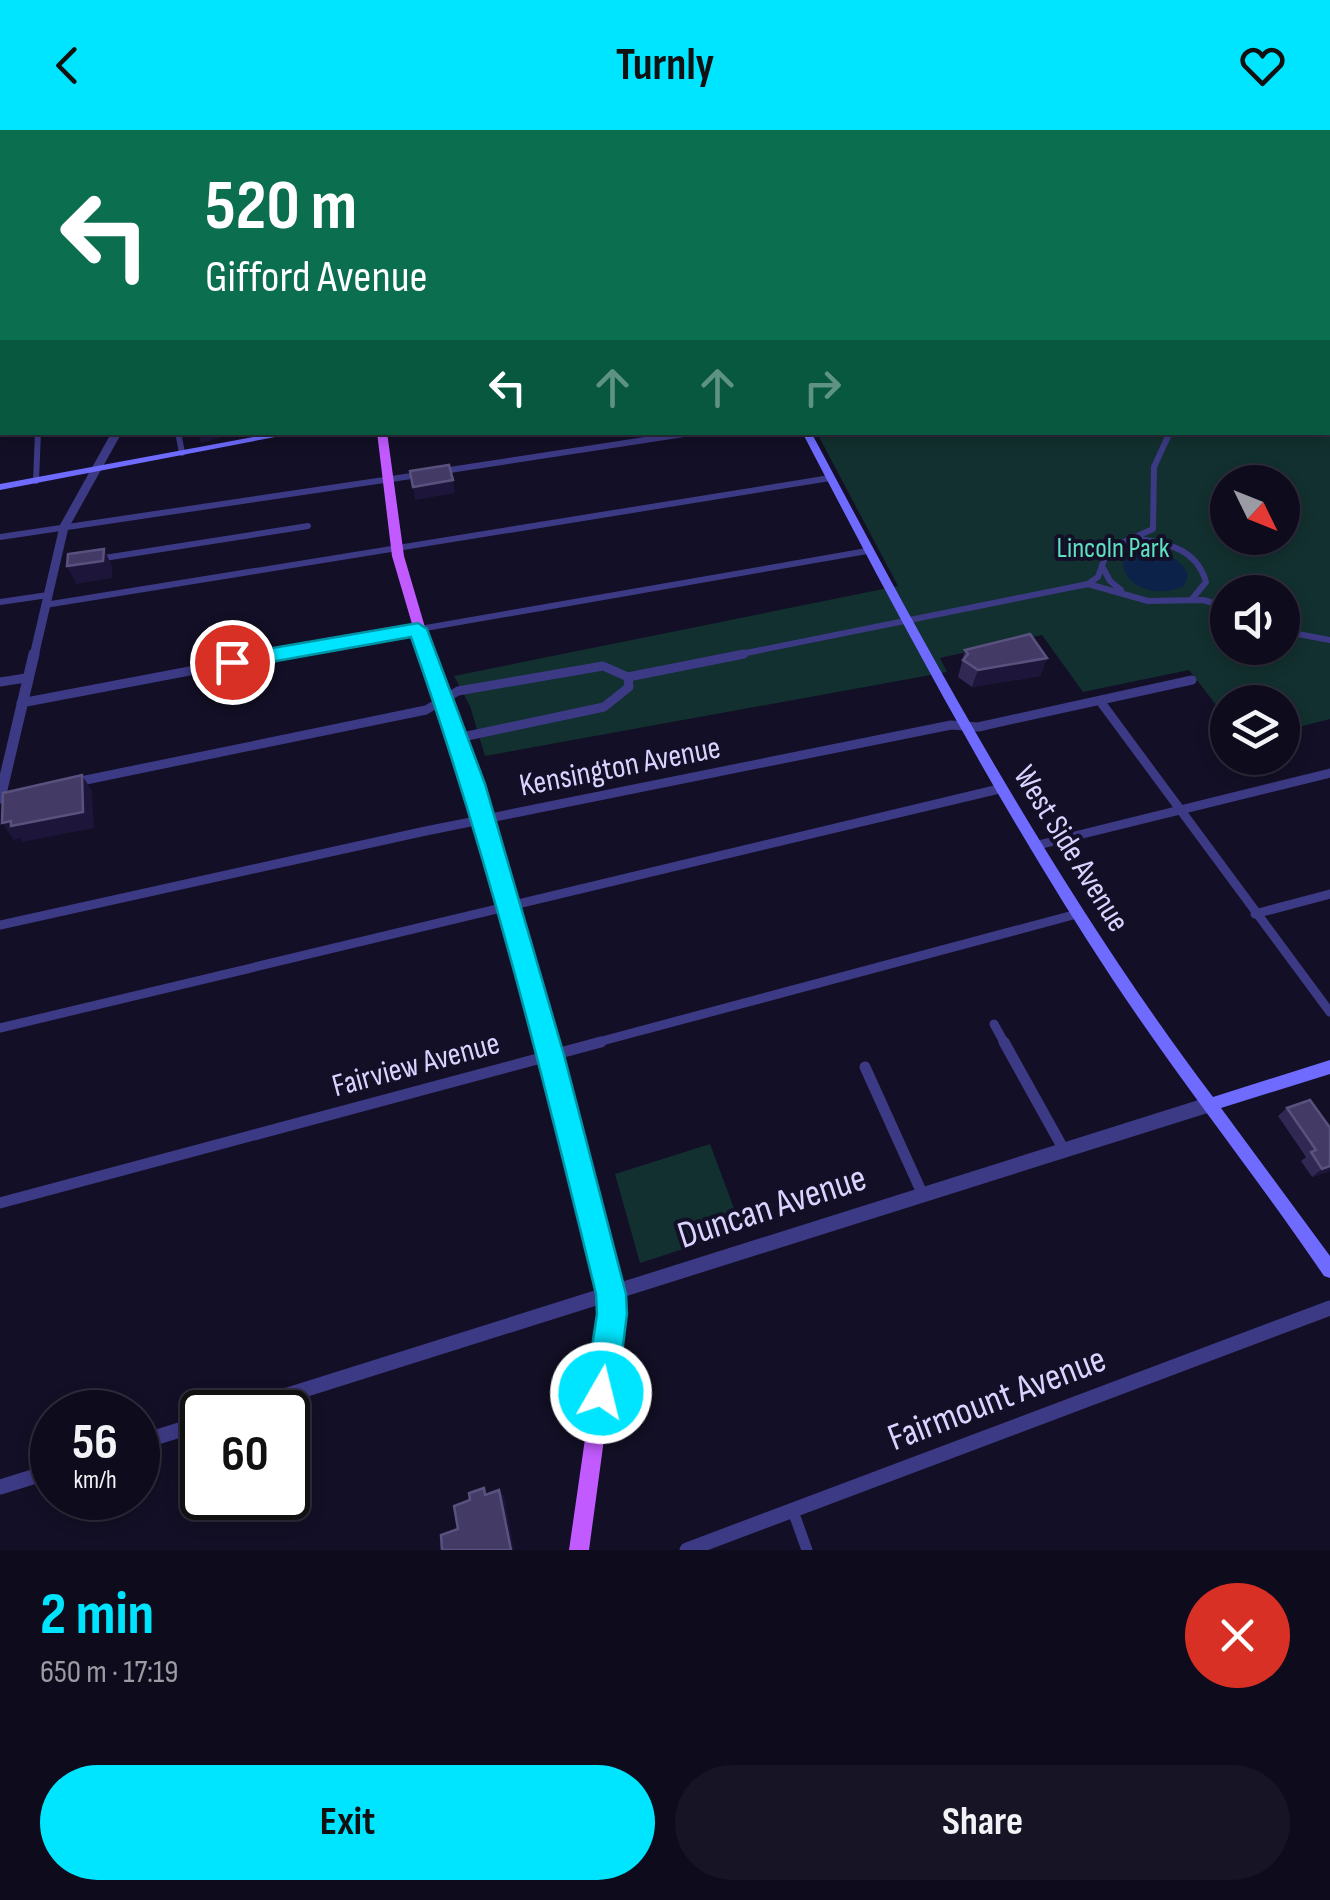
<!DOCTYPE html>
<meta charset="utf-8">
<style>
body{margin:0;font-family:"Sofia Sans Condensed",sans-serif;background:#171425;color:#f1f3f6;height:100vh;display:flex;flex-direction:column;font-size:38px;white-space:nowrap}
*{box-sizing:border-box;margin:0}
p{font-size:32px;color:#9b9ba3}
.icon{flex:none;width:55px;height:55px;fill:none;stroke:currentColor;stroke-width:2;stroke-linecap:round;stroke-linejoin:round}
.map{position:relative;height:1420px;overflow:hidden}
.sheet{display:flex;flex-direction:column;background:#0e0b1c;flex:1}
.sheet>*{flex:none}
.banner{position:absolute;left:0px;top:0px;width:1330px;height:305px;box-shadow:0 5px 15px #0003,0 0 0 2px #2e2b3b;background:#0b6e4f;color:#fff;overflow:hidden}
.needle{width:65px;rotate:133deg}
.fabs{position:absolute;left:1210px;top:335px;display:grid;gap:20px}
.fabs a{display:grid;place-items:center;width:90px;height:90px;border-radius:50%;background:#0e0b1c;box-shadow:0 5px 15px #0003,0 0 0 2px #2e2b3b;font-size:50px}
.speed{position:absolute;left:30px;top:1260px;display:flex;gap:20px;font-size:50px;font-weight:700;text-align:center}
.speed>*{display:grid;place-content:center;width:130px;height:130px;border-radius:50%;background:#0e0b1c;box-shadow:0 5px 15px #0003,0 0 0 2px #2e2b3b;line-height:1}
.speed small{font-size:25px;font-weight:400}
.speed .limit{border:5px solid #111;border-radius:15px;background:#fff;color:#111}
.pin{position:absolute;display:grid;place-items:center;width:85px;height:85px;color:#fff;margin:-42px;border:5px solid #fff;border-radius:50%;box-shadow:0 2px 10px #0007}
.me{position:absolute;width:110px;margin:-55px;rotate:8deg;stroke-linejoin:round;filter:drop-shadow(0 0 8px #0008)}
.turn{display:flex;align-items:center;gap:35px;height:210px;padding:0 40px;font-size:45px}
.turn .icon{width:130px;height:130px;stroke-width:2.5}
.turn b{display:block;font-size:70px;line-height:85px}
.lanes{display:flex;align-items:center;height:95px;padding:0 40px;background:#0003;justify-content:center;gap:50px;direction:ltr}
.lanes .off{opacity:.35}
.round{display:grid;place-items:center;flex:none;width:105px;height:105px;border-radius:52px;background:#171425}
.headline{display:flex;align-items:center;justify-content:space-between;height:170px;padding:0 40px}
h1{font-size:60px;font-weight:700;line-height:75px;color:#00e5ff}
.cta{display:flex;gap:20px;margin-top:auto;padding:20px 40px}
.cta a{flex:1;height:115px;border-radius:60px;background:#00e5ff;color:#111;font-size:40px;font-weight:700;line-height:115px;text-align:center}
.cta a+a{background:#171425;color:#f1f3f6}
header{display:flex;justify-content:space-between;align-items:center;height:130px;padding:0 40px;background:#00e5ff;color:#111;font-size:45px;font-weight:700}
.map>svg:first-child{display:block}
</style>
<header><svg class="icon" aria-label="back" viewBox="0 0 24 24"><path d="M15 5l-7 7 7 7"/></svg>Turnly<svg class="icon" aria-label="heart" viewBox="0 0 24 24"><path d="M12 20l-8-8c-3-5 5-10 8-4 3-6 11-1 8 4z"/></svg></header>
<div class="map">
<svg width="1330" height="1420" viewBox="0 0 1330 1420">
<rect width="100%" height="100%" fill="#130f26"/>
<!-- green -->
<g fill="#12302f" fill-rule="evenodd">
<path d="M1330 110V589L1283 601 1282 572H1228L1227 589 1189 540 1083 562 1042 505 940 528 947 542 485 626 470 576 454 546 898 456 817 303 1328 302ZM1228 352H1282V408H1228ZM1228 462H1282V518H1228Z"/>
<path d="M710 1014 742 1100 640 1133 615 1044Z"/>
</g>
<!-- water -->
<path fill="#0c2248" d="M1147 421C1165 423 1181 428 1188 445L1185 455C1164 468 1124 461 1123 432L1131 424Z"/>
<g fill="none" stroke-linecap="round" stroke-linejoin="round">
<!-- minor-far3 -->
<g stroke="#3d3a85" stroke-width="5">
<path d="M1300 0 1305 2"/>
<path d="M276 2 307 0"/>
<path d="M689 2 718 0"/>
<path d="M1013 2 1041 0"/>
</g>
<!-- minor-far2 -->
<g stroke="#3d3a85" stroke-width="6">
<path d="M178 302 182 323"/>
<path d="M443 341 697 302"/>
<path d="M36 351 38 302"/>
<path d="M0 407 418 345"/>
<path d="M1139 409C1169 413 1197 420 1206 452L1192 469"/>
<path d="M98 429 308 396"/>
<path d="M1102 436 1110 451 1121 460"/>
<path d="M1088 454 1098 447 1108 419 1153 399 1154 337 1170 302"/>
<path d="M0 472 48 465"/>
<path d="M45 475 830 348"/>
<path d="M1282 501 1330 510"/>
<path d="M265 526 867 421"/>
<path d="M731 526 1088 454 1148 471 1203 470 1228 477"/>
</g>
<!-- minor-far1 -->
<g stroke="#3d3a85" stroke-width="9">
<path d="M0 552 26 548"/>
<path d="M1100 571 1330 882"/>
<path d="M21 573 279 524"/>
<path d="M458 608 604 577 629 557 628 547"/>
<path d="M76 652 426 580 458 561 603 536 628 547 744 524"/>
<path d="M1034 716 1330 643"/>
<path d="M1255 784 1330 764"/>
<path d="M0 795 421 702 951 595 978 597 1192 550"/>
<path d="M994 894 1005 914"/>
<path d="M0 898 999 659"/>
<path d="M591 914 1077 784"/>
</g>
<!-- minor -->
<g stroke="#3d3a85" stroke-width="11">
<path d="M1004 912 1064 1020"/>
<path d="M865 937 922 1063"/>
<path d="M0 1073 601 912"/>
<path d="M793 1381 807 1420"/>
</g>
<!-- tertiary-far2 -->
<path stroke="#3d3a85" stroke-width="9" d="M34 526 64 397 117 302"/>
<!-- tertiary-far1 -->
<path stroke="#3d3a85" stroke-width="11" d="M0 668 34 524"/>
<!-- tertiary -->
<g stroke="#3d3a85" stroke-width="15">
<path d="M234 1282 1211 974"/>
<path d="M138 1313 202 1293"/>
<path d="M0 1357 52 1341"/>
<path d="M687 1420 1330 1178"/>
</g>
<!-- secondary -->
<g fill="#6f6bff" fill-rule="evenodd">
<path d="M646 0H652L653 2H647Z"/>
<path d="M280 302H301L0 360V354Z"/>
<path d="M802 302H811C933 531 1056 759 1213 967L1330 930V944L1221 978 1330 1126V1148L1324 1146C1256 1046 1180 951 1113 850 997 674 899 488 802 302Z"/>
</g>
<!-- primary -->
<g fill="#c25bff" fill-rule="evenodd">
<path d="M386 0H394L395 2H388Z"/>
<rect x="1328" y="102" width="2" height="4"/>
<path d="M377 302H387L404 426 445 565 481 654 559 925 620 1163 621 1184 589 1420H569L603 1184 602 1163 543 925 467 654 433 565 392 426Z"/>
</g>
<!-- tram -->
<path stroke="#00e5ff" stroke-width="2.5" d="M46 2 59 0"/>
</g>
<!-- wall -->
<g fill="#312854">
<path d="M965 520 1047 528 1040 546 972 557 958 547Z"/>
<path d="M1287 978 1330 998V1041L1312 1047 1301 1031 1306 1027 1278 986Z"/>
</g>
<!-- shaded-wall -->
<g fill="#1d163a">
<path d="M2 80V111H0V88Z"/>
<path d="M197 302H221L222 307 201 313Z"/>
<path d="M453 350 455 363 415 370 413 357Z"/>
<path d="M104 419 112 436V448L76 454 67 436Z"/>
<path d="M1047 528 1040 546 972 557 978 540Z"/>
<path d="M82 645 92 661 94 698 22 712 20 708 14 710 2 693Z"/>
<path d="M1330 1036V1041L1312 1047 1322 1039Z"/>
<path d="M499 1360 504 1366 514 1420H511Z"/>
</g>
<!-- building -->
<g fill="#433a66" stroke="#5a527e" stroke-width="2.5">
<path d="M449 335 453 350 413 357 410 341Z"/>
<path d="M104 419 103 431 67 436 68 424Z"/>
<path d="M1030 504 1047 528 978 540 963 530 968 524 965 520Z"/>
<path d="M82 645 83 682 11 696V691L2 693 3 663Z"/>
<path d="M1310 970 1330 998V1036L1322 1039 1311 1022 1316 1020 1287 978Z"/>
<path d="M484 1358 485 1365 499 1360 511 1420H442L441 1405 458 1399 454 1376 470 1370 469 1363Z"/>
</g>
<!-- route -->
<path fill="#00e5ff" stroke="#0095a6" stroke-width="2.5" d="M418 493 427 499 485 654 564 925 626 1164 627 1184 617 1263 612 1274 601 1278 590 1274 585 1263 597 1184 596 1164C542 942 487 722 411 507L232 539 223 532 232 525Z"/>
<g text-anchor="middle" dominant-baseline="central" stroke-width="8" stroke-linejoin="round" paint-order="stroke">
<!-- far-park labels -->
<g font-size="28" fill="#5fe0c0" stroke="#130f26">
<text x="1113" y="418">Lincoln Park</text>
</g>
<!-- street labels -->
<g font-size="32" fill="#d9d4ff" stroke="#130f26">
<text transform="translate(620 637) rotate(-11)">Kensington Avenue</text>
<text transform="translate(1071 719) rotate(58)">West Side Avenue</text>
<text transform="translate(416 935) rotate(-15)">Fairview Avenue</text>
</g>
<!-- near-street labels -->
<g font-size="38" fill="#d9d4ff" stroke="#130f26">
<text transform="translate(772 1077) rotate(-18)">Duncan Avenue</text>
<text transform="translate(997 1269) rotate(-21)">Fairmount Avenue</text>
</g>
</g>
</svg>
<div class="fabs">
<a><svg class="needle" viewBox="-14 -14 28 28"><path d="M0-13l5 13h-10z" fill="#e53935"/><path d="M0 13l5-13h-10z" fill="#9b9ba3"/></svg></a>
<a><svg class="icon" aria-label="sound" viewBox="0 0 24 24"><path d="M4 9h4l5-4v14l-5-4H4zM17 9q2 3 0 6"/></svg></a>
<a><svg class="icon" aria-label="layers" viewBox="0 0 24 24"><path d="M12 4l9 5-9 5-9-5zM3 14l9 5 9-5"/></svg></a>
</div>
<div class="speed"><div>56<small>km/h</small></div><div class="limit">60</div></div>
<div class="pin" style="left:232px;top:532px;background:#d93025"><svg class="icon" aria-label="arrive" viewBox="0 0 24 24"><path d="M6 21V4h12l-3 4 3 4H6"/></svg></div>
<svg class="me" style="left:601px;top:1263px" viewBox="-20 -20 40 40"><circle r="17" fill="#00e5ff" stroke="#fff" stroke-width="3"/><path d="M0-11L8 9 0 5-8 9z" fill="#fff"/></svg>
<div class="banner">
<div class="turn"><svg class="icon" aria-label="left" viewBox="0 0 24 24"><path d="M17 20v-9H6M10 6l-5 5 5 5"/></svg><div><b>520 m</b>Gifford Avenue</div></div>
<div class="lanes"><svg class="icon" aria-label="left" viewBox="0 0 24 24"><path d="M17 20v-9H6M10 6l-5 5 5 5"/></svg><svg class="icon off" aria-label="ahead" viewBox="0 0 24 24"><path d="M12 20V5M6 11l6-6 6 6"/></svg><svg class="icon off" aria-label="ahead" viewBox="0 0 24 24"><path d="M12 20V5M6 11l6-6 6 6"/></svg><svg class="icon off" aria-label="right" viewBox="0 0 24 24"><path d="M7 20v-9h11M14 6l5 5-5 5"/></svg></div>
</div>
</div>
<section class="sheet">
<div class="headline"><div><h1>2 min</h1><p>650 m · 17:19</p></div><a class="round" style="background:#d93025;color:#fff"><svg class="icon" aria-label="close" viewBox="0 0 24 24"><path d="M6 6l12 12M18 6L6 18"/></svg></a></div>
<div class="cta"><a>Exit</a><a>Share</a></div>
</section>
